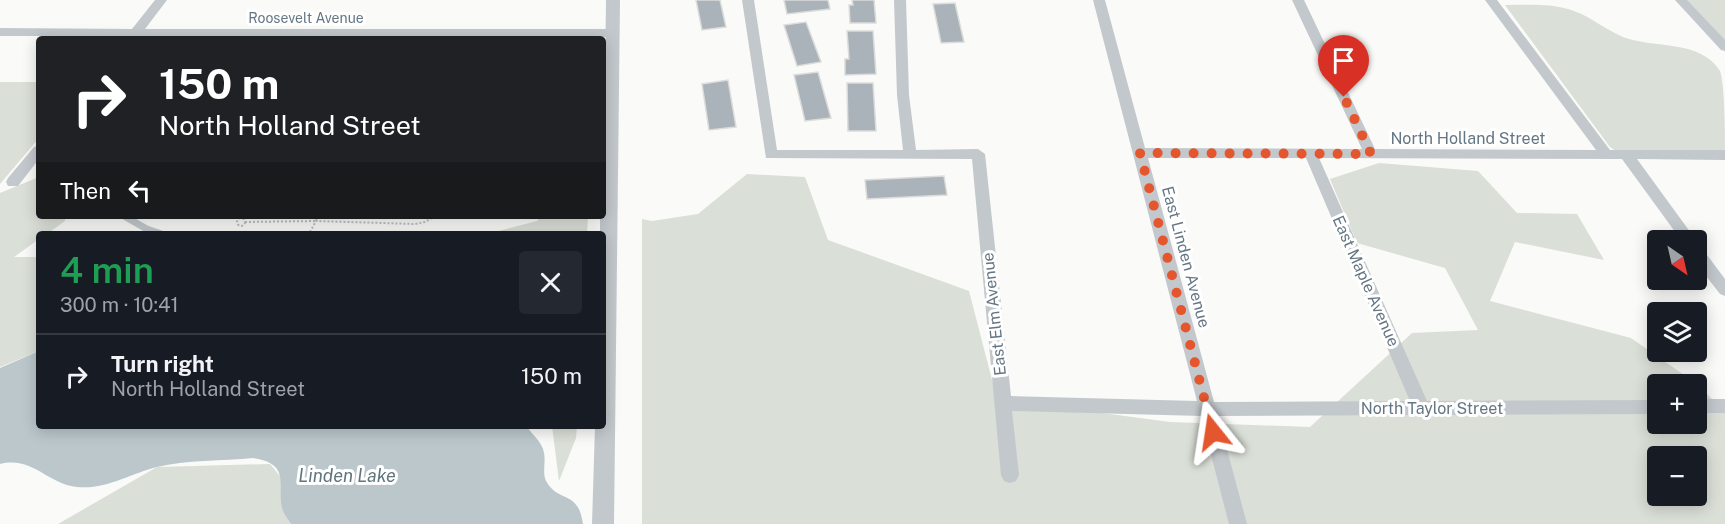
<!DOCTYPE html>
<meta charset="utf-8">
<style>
body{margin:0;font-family:"Public Sans",sans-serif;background:#242831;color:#f1f3f6;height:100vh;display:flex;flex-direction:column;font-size:22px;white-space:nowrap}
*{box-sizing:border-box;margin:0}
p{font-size:20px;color:#9ea1a6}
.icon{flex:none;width:33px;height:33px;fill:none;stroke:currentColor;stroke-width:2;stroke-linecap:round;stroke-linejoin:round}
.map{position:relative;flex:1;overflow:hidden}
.panel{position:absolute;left:36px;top:231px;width:570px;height:198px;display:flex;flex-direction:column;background:#171b24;border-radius:6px;box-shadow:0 3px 15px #0003}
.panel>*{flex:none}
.guide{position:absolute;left:36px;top:36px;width:570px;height:183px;border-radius:6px;box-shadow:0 3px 15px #0003;background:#202124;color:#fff;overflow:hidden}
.needle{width:39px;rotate:146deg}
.buttons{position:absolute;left:1647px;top:230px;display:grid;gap:12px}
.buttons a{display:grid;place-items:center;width:60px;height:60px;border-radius:6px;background:#171b24;box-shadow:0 3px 15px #0003;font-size:30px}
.pin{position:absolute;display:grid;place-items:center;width:51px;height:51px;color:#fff;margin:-62px -26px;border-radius:50% 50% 50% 0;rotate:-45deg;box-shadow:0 0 6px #0007}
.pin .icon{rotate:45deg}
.me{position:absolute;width:66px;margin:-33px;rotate:345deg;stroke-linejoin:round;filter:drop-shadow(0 0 4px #0008)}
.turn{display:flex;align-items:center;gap:21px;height:126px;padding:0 24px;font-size:27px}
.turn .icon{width:78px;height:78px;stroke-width:2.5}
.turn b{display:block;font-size:42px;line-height:51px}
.then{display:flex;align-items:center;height:57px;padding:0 24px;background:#0003;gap:12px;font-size:22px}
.round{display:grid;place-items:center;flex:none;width:63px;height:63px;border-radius:6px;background:#242831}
.summary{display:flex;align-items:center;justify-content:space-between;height:102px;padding:0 24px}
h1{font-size:36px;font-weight:600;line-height:45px;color:#1e9e55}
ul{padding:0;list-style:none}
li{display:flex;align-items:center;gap:18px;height:84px;padding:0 24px;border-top:2px solid #363941}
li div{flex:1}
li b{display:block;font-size:22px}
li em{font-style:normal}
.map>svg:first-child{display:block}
</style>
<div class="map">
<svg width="1725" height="524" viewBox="0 0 1725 524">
<rect width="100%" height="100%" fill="#fafaf8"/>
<!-- green -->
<g fill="#dadfd7" fill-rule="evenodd">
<path d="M1682 0H1725V45Z"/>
<path d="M1505 5C1527 5 1553 3 1574 11 1591 17 1606 30 1623 37 1654 49 1700 39 1720 71 1725 87 1725 133 1725 153L1617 152 1610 147Z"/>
<path d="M0 82H39V138L0 184Z"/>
<path d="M1379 163 1478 171 1517 213 1577 214 1604 260 1515 242 1490 301 1631 338 1697 384 1725 412V524H642V219L652 221 698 214 747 174 805 177 828 240 969 291 997 399 1170 422 1310 427 1412 333 1478 330 1445 268 1357 243 1330 179ZM1658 384H1696V423H1658ZM1658 456H1696V495H1658Z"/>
<path d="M39 177V216H65V221L47 234H39V239L14 257H39V351L0 367V193Z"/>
<path d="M541 216H588L587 234H487L537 221Z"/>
<path d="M552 426H577L576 438 559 481Z"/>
<path d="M270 464 320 524H58L157 467Z"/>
</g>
<!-- water -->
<path fill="#bbc7cb" d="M39 351V426H526C532 434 543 443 544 453 546 462 542 472 546 481 559 504 578 489 583 524H291C289 520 285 516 283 511 275 488 294 464 253 458 222 461 186 460 157 467 129 474 106 490 77 487 47 484 33 456 0 464V368Z"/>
<!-- building -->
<g fill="#aab3b9" stroke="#dcdcda" stroke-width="1.5">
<path d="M696 0H720L726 27 702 30Z"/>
<path d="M784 0H828L830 9 787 14Z"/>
<path d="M852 0H874L876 23H850L849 5H853Z"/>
<path d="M955 3 964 42 941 43 933 4Z"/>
<path d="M806 22 821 62 797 66 784 25Z"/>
<path d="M847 31H873L876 74 845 75V59H849Z"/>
<path d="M818 72 831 118 805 121 794 75Z"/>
<path d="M728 80 736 127 709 130 702 84Z"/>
<path d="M847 83H873L876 131H848Z"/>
<path d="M944 176 947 195 867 199 865 180Z"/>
</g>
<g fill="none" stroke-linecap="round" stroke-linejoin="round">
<!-- path-far1 -->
<g stroke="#bbbfc2" stroke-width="2" stroke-dasharray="2 2" stroke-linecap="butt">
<circle cx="241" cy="222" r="4"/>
<path d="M245 222 316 221 317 216"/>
<path d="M310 232 316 221 415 224 425 222 435 216"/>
</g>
<!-- path -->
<path stroke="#bbbfc2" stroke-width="3" stroke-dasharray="3 3" stroke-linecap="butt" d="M309 234 311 230"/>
<!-- service-far1 -->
<path stroke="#c3c8cc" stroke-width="7" d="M124 216 152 232"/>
<!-- service -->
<path stroke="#c3c8cc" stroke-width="8" d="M148 230 160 234"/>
<!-- minor -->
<g fill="#c3c8cc" fill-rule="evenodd">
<path d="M155 0H167L145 29H612L618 33 612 37 139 36 136 39H126V36H0V28L132 29Z"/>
<path d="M742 0H754L777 150H903L897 95 894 0H906L909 95 916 150 978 149 985 154 1011 396 1197 401 1093 0H1105L1145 148 1362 149 1292 0H1304L1375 149 1596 150 1485 0H1497L1610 150H1725V160L1637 159 1696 240H1681L1622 159 1319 158 1427 401 1658 400V414L1218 416 1247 524H1229L1201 416 1012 411 1019 475 1016 481 1010 483 1004 481 1001 475 972 159 766 158ZM1148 158H1306L1410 401 1214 402Z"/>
<path d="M1675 0H1687L1725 40V51L1721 50Z"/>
<path d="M39 145V159L18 186H8L6 182 8 178 34 147Z"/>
<path d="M1696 246 1701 247 1725 279V296L1720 294 1696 263Z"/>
<rect x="1696" y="399" width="29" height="14"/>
</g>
<!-- tertiary -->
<path fill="#c3c8cc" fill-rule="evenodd" d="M606 0H620L614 524H592L595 426H603V234H600V216H603Z"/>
</g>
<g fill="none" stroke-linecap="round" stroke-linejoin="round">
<!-- route -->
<path stroke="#e4572e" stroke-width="10" stroke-dasharray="0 18" d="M1213 432 1140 153 1371 154 1344 97"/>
</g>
<g text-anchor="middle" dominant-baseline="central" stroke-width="6" stroke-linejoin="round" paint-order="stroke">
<!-- far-street labels -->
<g font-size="14" fill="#657683" stroke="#fff">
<text x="306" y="18">Roosevelt Avenue</text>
</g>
<!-- street labels -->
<g font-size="16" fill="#657683" stroke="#fff">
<text x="1468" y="138">North Holland Street</text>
<text transform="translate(1186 257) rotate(75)">East Linden Avenue</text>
<text transform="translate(1366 281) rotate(66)">East Maple Avenue</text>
<text transform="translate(994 314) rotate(-96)">East Elm Avenue</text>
<text x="1432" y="408">North Taylor Street</text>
</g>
<!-- water labels -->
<g font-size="18" font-style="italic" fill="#60757c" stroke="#fff">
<text x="347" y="475">Linden Lake</text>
</g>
</g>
</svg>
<div class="buttons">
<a><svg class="needle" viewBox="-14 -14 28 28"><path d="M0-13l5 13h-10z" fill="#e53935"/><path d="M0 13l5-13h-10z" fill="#9ea1a6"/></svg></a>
<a><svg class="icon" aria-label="layers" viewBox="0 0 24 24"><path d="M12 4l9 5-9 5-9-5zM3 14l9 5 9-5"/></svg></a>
<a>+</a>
<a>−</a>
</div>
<div class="pin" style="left:1344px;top:97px;background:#d93025"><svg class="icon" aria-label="arrive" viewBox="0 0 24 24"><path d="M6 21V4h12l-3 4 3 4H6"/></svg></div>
<svg class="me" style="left:1213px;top:432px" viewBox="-20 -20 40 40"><path d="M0-17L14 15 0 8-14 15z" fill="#e4572e" stroke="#fff" stroke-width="4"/></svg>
<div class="guide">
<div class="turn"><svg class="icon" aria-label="right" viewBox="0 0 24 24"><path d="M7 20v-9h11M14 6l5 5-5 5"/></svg><div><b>150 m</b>North Holland Street</div></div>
<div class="then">Then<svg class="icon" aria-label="left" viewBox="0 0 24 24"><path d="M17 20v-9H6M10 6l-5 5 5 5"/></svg></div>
</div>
<section class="panel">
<div class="summary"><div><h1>4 min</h1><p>300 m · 10:41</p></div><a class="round"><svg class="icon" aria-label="close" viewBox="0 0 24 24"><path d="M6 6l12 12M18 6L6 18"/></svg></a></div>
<ul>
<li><svg class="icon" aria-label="right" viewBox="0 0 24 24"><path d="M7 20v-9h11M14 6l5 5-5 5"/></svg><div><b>Turn right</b><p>North Holland Street</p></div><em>150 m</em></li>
</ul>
</section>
</div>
